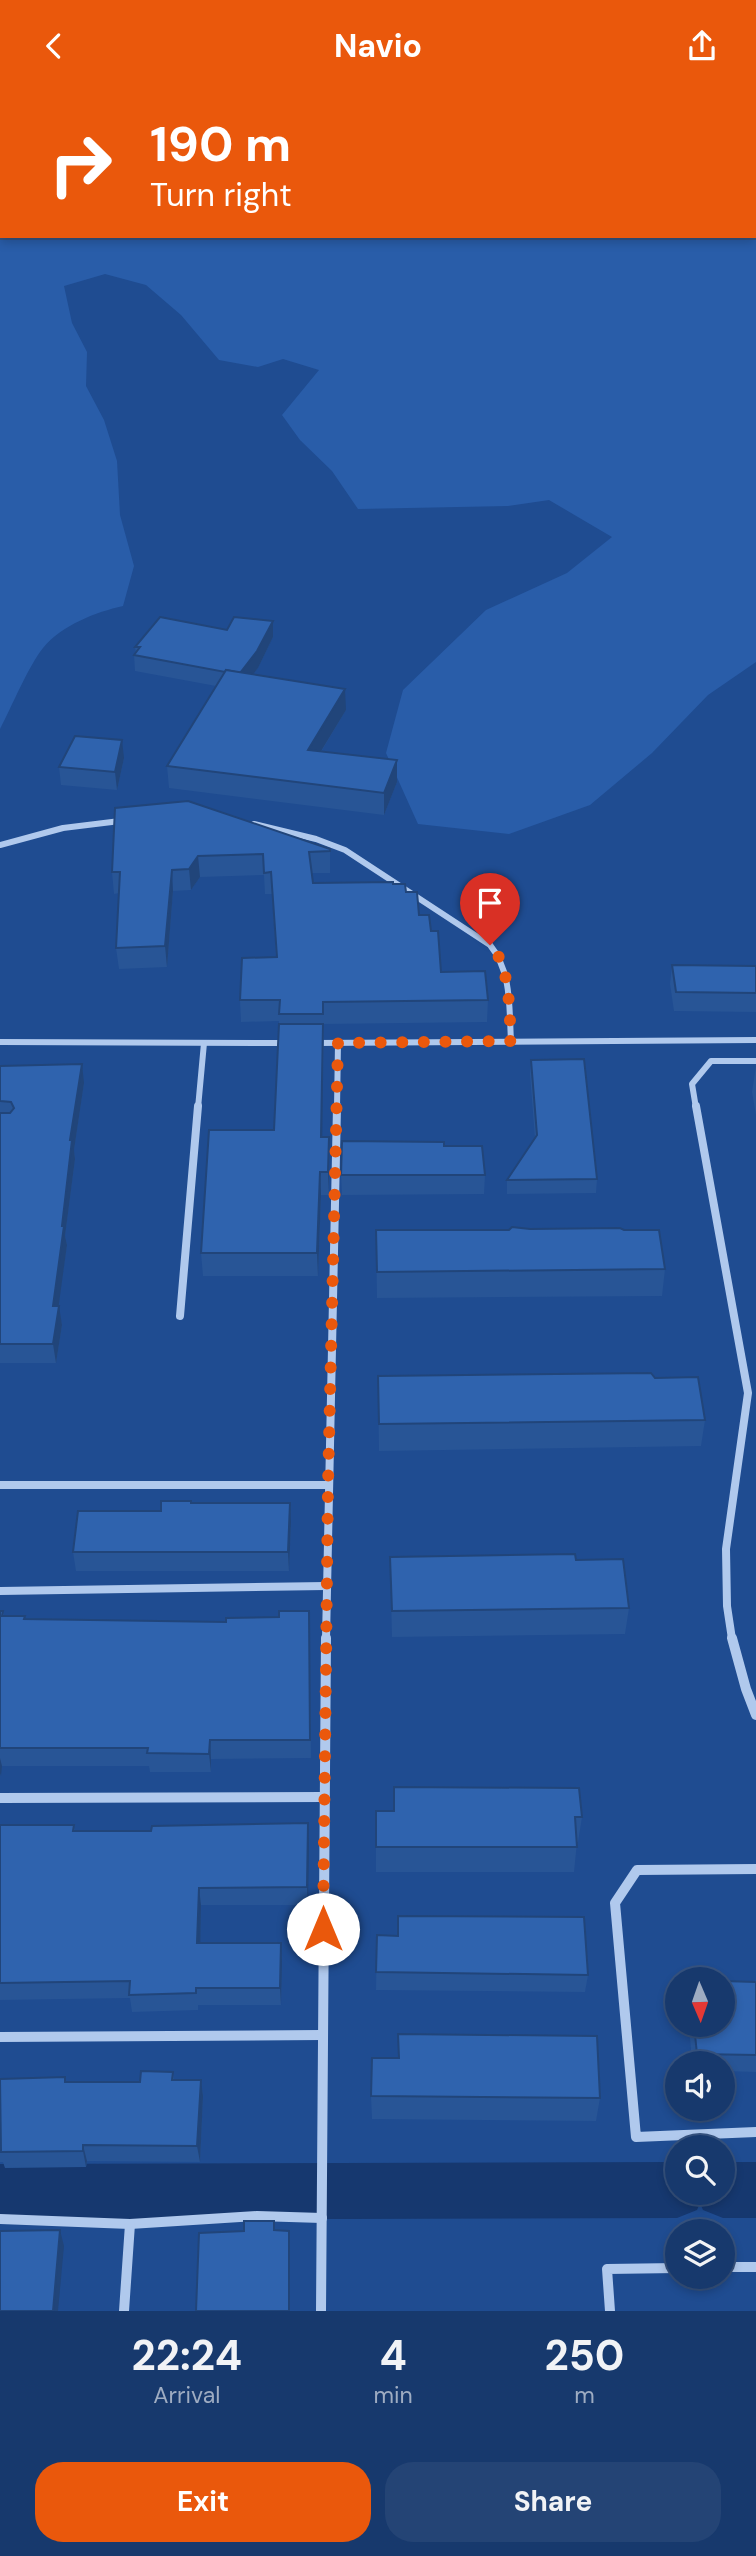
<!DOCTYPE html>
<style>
body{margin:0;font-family:"DM Sans",sans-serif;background:#244475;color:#f1f3f6;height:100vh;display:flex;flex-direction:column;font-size:26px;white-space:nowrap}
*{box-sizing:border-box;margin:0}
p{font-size:23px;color:#9eacc2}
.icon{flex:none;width:38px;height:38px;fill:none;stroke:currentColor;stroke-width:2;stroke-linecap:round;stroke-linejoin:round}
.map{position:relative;height:2220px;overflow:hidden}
.details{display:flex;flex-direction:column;background:#17396d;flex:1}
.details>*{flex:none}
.banner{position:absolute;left:0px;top:0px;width:756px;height:147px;box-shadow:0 4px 10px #0003,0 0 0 2px #365380;background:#ea580c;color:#fff;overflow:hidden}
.needle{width:46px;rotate:178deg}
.controls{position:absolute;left:665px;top:1876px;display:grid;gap:14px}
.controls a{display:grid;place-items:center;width:70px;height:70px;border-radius:50%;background:#17396d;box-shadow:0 4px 10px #0003,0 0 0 2px #365380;font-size:35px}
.pin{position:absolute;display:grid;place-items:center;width:60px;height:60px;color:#fff;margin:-72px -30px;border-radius:50% 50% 50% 0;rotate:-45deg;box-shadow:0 0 7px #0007}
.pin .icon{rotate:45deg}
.me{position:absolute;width:77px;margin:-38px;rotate:0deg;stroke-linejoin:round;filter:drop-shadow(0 0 5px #0008)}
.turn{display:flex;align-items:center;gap:24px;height:147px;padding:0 35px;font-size:32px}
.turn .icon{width:91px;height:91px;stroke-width:2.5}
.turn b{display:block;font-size:49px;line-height:60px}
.eta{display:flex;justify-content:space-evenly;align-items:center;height:119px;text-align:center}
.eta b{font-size:42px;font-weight:700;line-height:49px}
.primary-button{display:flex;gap:14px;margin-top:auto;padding:14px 35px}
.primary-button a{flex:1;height:80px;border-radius:28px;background:#ea580c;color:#fff;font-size:28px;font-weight:700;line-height:80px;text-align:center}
.primary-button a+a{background:#244475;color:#f1f3f6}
header{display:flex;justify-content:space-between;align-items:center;height:91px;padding:0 35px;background:#ea580c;color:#fff;font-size:32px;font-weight:700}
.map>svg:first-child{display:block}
</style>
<header><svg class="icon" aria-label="back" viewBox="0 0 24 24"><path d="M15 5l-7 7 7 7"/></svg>Navio<svg class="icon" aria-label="share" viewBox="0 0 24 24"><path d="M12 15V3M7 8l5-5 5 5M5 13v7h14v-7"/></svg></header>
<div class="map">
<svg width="756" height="2220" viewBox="0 0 756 2220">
<rect width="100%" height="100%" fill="#1f4c91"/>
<!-- green -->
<path fill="#295da9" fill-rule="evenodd" d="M0 0H756V571L708 604 652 662 590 714 509 743 418 733 386 662 403 599 486 519 567 482 612 446 549 409 508 415 358 418 332 380 300 349 282 324 319 279 283 268 258 276 219 269 181 224 146 194 105 183 64 195 72 232 87 261 86 295 104 329 117 370 120 424 134 475 123 515C96 521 62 534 43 557 29 574 11 617 0 638ZM2 2H754V145H2Z"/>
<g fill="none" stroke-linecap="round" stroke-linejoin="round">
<!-- canal -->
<path fill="#16386f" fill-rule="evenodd" d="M677 2071V2102H723V2071H756V2127H723L703 2119 700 2112 697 2119 677 2127 0 2129V2073Z"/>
<!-- street-far2 -->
<g stroke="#b0c9ed" stroke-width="6">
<path d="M254 733 316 748 345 759 490 854C512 881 509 917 511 950"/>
<path d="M0 754 63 737 120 730"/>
<path d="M0 951 286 952"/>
<path d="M316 952 756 949"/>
<path d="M198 1017 204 952"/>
<path d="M337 1017 338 952"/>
<path d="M696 1017 692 993 711 970H756"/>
</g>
<!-- street-far1 -->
<g stroke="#b0c9ed" stroke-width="8">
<path d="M696 1015 748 1302 726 1458 727 1515 732 1548"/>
<path d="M180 1225 198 1015"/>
<path d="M0 1394H328"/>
<path d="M0 1500 326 1495"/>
<path d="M326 1548 337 1015"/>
</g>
<!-- street -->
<g stroke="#b0c9ed" stroke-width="10">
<path d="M732 1547 746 1598 756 1624"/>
<path d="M0 1707 324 1706"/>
<path d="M756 1778 637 1779 615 1812 636 2046 756 2041"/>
<path d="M0 1946 322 1944"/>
<path d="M0 2128 130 2133 257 2125 322 2127"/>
<path d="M723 2176H756"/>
<path d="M124 2220 130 2133"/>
<path d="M321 2220 326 1547"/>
<path d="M610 2220 607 2178 677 2177"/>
</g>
</g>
<!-- wall -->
<g fill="#285596">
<path d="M273 530V546L258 577 252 584 346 619 321 661 397 669V691L384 724 169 697 167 675 216 595 135 580 134 564 136 562 135 556Z"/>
<path d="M124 667 117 699 61 694 59 676Z"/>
<path d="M115 717 330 758V782H312L313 792 393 793 406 801 419 824 431 840 441 881 488 909 487 931 324 933 322 1046H329V1104H321L318 1185H203L201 1162 274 1039 279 930 241 931 240 909 276 866 272 803H265L264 784 200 786 191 799 173 800 167 876 119 878 116 857 119 802 114 803 112 781Z"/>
<path d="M672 874 756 875V921L674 920 670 893Z"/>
<path d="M531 969 597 1088 596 1102 507 1103V1089L535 1047 530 983Z"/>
<path d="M0 975 84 992 74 1059 75 1068 65 1145 67 1154 58 1215 62 1234 56 1272H0Z"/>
<path d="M756 975V1024L752 1001Z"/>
<path d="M444 1055 485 1084 484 1103 342 1104 341 1084Z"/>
<path d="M376 1139 665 1178 662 1205 377 1207Z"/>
<path d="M378 1285 705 1329 701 1355 379 1360Z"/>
<path d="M191 1412H290L291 1431 289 1480H76L73 1461 161 1420Z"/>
<path d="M390 1466 576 1469 629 1517 625 1543 392 1546Z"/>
<path d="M0 1520H3L4 1525 25 1528 226 1531 279 1526 309 1520 311 1667 211 1668V1681H150L149 1675H2L0 1685Z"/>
<path d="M394 1696 582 1726 578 1751H577L574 1781H376V1720H393Z"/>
<path d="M308 1732V1814H201L200 1852H281L282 1870 281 1914H198V1919L132 1921 130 1907 0 1909V1734H74L75 1740H151Z"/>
<path d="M377 1844 588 1884 585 1901 376 1899Z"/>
<path d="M756 1891V1981L723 1980V1972H692L689 1934H723Z"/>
<path d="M398 1943 600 2007 596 2030 372 2028 371 2005 398 1967Z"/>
<path d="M173 1981 174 1989H201L203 2005 200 2071 87 2070 86 2076 5 2077 3 2071H0V1988L66 1991H140Z"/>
</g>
<!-- shaded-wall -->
<g fill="#21457a">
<path d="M273 530V546L258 577 240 600 239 583Z"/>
<path d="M345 598 346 619 309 680 308 659Z"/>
<path d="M122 649 124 667 117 699 115 681Z"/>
<path d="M397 669V691L384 724V702Z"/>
<path d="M198 765 200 786 191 799 189 778Z"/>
<path d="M172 779 173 800 167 876 165 855Z"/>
<path d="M323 933V956L322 1069 321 1046Z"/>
<path d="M82 973 84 992 74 1059 75 1068 65 1145 67 1154 56 1234 53 1215 70 1049Z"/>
<path d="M329 1046V1104L328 1081Z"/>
<path d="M320 1081 321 1104 318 1185 317 1162Z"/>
<path d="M59 1215 62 1234 56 1272 53 1253Z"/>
<path d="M290 1412 291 1431 289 1480 288 1461Z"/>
<path d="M210 1649 211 1668V1681L209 1663Z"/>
<path d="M0 1667 2 1675 1 1685 0 1682Z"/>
<path d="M308 1732 309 1750 308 1814 307 1796Z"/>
<path d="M199 1797 201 1814 200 1870 197 1852Z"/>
<path d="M281 1852 282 1870 281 1914 280 1897Z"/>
<path d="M201 1989 203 2005 200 2071 197 2055Z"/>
<path d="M83 2054 87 2070 86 2076 83 2060Z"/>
<path d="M60 2139 64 2155 58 2220H53Z"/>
<path d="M289 2140 290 2155V2220H289Z"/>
</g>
<!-- building -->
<g fill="#2f63ae" stroke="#21457a" stroke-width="2">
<path d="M160 526 227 539 234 526 273 530 257 560 240 582 226 579 225 581 134 564 140 556H135Z"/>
<path d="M226 579 345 598 308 659 397 669 384 702 167 675Z"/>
<path d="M75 645 122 649 115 681 59 676Z"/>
<path d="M188 710 330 758V760L309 761 313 792 393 791V793H405L406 801H417L419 824H429L431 840H438L441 881 485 880 488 909 323 911V923H279L280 909H240L242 867 277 866 271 781 264 782 263 763 198 765 189 778 172 779 165 855 116 857 120 781H112L115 717Z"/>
<path d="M672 874 756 875V902L676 901Z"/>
<path d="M279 933H323L321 1046H329L328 1081H320L317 1162H201L209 1039H274Z"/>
<path d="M584 968 597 1088 507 1089 537 1044 531 969Z"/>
<path d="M82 973 70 1049H72L62 1135H64L53 1215H59L53 1253H0V1022H10L14 1017 11 1011 0 1010V975Z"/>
<path d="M342 1050 444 1051V1055H482L485 1084H341Z"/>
<path d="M512 1136 530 1138 620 1137 624 1139H659L665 1178 377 1181 376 1139H509Z"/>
<path d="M651 1282 655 1287 698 1286 705 1329 379 1333 378 1285Z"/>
<path d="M161 1410H191V1412H290L288 1461H73L78 1420H161Z"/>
<path d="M575 1463 576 1469 623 1468 629 1517 392 1520 390 1466Z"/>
<path d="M0 1520H3L2 1525H25L24 1528 226 1531V1527L279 1526V1520H309L310 1649H210L209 1663 147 1662 148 1657H0Z"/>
<path d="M394 1696 579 1697 582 1726H575L577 1756H376V1720H394Z"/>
<path d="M308 1732 307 1796 199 1797 197 1852H281L280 1897H196V1902L129 1904 130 1890 0 1892V1734H74L73 1740H151L152 1735Z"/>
<path d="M398 1825 584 1826 588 1884 376 1881 377 1844 398 1845Z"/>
<path d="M723 1890 756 1891V1964L697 1963 694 1934H723Z"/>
<path d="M398 1943 597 1945 600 2007 371 2005 372 1967H399Z"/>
<path d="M141 1980 173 1981 172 1989H201L197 2055 83 2054V2060L1 2061 0 1988 65 1986V1991H140Z"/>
<path d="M244 2130H274V2139L289 2140V2220H196L199 2142 244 2140Z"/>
<path d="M60 2139 53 2220H0V2140Z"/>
</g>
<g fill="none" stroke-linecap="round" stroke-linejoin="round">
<!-- route -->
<path stroke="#ea580c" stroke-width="12" stroke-dasharray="0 21.6" d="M323 1838 328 1394 338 952 511 950C509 923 511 873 490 854"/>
</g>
</svg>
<div class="controls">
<a><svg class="needle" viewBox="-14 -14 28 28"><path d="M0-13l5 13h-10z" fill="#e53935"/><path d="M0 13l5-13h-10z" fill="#9eacc2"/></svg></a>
<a><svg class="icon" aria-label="sound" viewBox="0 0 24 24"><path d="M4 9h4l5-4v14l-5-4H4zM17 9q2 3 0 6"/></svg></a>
<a><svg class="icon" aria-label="search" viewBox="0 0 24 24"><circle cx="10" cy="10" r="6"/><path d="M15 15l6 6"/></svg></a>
<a><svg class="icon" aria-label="layers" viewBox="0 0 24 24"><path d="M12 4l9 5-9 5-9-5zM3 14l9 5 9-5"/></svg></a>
</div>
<div class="pin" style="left:490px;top:854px;background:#d93025"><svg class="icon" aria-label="arrive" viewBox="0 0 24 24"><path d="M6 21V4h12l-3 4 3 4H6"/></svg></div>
<svg class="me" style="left:323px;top:1838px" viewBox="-20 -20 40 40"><circle r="19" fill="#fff"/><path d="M0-13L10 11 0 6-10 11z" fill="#ea580c"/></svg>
<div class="banner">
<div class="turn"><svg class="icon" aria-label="right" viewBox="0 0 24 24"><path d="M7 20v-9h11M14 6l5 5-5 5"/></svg><div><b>190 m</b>Turn right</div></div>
</div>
</div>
<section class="details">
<div class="eta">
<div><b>22:24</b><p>Arrival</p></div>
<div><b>4</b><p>min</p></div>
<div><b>250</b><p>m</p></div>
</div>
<div class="primary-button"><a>Exit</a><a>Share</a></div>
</section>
